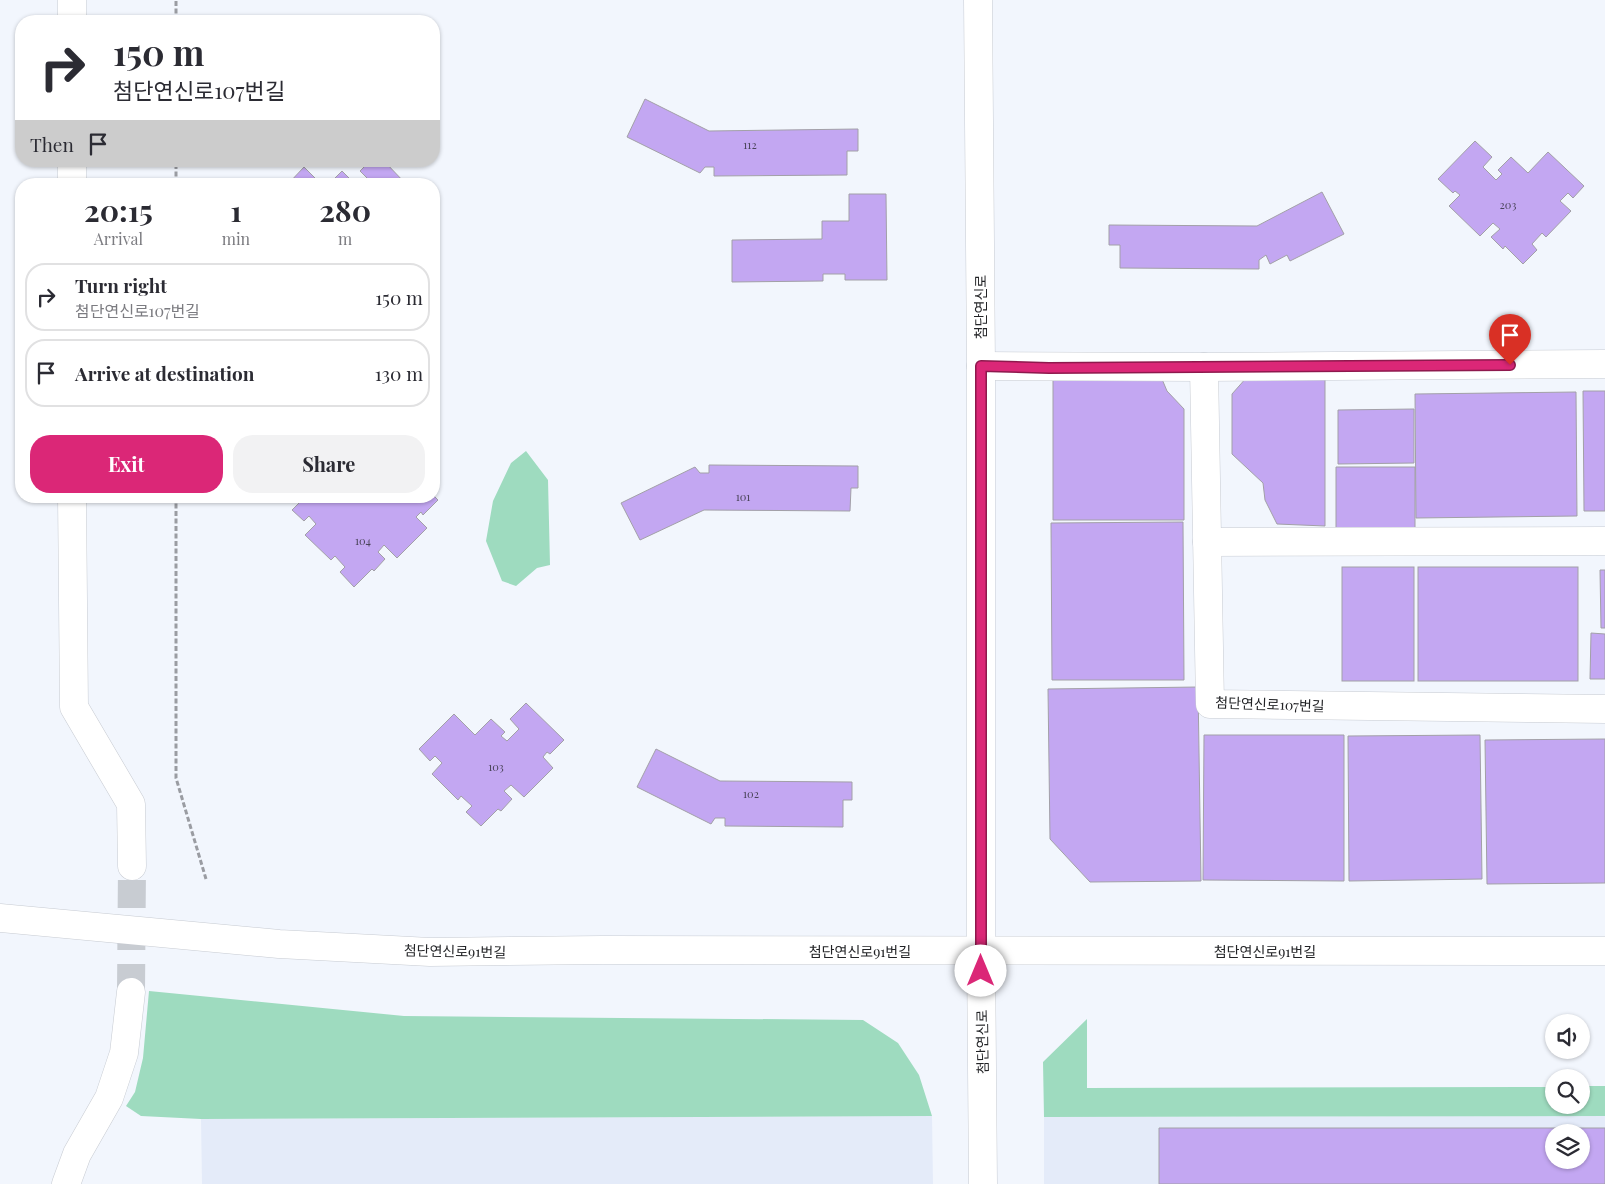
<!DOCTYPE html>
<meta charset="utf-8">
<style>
body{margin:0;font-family:"Playfair Display","Noto Sans KR",serif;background:#f2f2f3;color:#2b2b33;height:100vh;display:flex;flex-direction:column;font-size:19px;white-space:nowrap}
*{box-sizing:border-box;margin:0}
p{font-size:16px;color:#7c7c81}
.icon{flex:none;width:28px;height:28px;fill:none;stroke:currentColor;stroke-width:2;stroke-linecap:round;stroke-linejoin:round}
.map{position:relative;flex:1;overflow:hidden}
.side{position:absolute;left:15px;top:178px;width:425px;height:325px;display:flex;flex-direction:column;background:#fff;border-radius:20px;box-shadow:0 1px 4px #0004}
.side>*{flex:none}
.top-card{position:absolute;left:15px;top:15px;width:425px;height:152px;border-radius:20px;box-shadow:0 1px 4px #0004;background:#fff;color:#2b2b33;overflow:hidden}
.fabs{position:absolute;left:1545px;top:1014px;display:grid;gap:10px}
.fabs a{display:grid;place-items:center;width:45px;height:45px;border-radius:50%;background:#fff;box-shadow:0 1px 4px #0004;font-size:25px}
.pin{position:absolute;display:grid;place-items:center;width:42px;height:42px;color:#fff;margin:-51px -21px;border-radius:50% 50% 50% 0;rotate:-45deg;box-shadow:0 0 5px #0007}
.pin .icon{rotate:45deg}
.me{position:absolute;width:55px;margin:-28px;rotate:0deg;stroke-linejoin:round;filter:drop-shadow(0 0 4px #0008)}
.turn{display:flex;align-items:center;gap:18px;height:105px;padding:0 15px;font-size:22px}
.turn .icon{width:65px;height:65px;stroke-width:2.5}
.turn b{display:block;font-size:35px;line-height:42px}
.then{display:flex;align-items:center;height:48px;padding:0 15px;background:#0003;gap:10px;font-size:19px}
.eta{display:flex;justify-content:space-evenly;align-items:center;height:85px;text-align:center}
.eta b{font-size:30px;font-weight:700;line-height:35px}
.cta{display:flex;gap:10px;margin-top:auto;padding:10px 15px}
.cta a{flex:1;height:58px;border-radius:20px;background:#db2777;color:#fff;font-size:20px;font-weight:700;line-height:58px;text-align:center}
.cta a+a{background:#f2f2f3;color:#2b2b33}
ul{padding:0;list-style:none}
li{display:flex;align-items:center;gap:15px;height:68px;margin:0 10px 8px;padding:0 5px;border:2px solid #e1e1e2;border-radius:20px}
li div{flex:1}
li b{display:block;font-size:19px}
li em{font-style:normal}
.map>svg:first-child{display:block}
</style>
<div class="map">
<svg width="1605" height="1184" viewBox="0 0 1605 1184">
<rect width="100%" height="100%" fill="#f2f6fd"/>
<!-- built -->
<g fill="#e4ebf9" fill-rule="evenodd">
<path d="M932 1116 933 1184H202L201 1119Z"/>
<path d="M1605 1116V1184H1044V1117ZM1554 1132H1581V1160H1554Z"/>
</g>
<!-- green -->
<g fill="#9edbbf">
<path d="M526 451 548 480 550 565 537 568 516 586 502 581 486 541 493 501 511 463Z"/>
<path d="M149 991 404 1016 863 1020 898 1043 919 1075 932 1116 201 1119 141 1116 126 1106 135 1092 143 1058Z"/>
<path d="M1087 1019V1088L1554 1087V1105H1581V1086H1605V1116L1044 1117 1043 1062Z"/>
</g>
<!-- building -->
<g fill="#c3a7f2" stroke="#a2a0a7" fill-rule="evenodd">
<path d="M645 99 709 131 858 129V151H847V175L714 176V167H705L700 173 627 137Z"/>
<path d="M1475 141 1492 157 1483 167 1496 180 1502 174 1498 170 1511 157 1528 173 1548 152 1584 186 1573 198 1568 193 1560 201 1571 211 1546 237 1542 233 1532 244 1537 250 1523 264 1505 246 1503 249 1491 237 1500 229 1493 223 1480 236 1449 206 1460 195 1455 191 1453 193 1438 179Z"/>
<path d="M370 161H384L406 184H367L370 181 360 171Z"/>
<path d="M304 167 321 184H288Z"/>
<path d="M342 171 355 184H329Z"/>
<path d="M1322 192 1344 234 1290 261 1287 255 1270 264 1266 255 1259 260V269L1120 268V245H1109V225L1257 226Z"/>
<path d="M849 194H886L887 280H845V274H823V281L732 282V240L822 239V221H849Z"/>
<path d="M1053 372H1159L1167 391 1184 409V520H1053Z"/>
<path d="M1247 377 1325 378V526L1277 524 1265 500 1263 483 1232 454V394Z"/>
<path d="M1583 391H1605V511H1584Z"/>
<path d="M1576 392 1577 516 1416 518 1415 394Z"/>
<path d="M1414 409V463L1338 464V410Z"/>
<path d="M709 465 858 466V488H851L850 511 704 510 640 540 621 503 695 467 700 473H709Z"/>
<path d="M1336 467H1415V529L1336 530Z"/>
<path d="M306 496H374L380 502 386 496H434L438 500 423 515 421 512 416 517 427 528 397 558 384 545 378 552 385 559 374 571 372 569 354 587 340 572 345 567 335 556 331 560 305 535 316 524 309 516 304 521 292 510Z"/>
<path d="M1183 522 1184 680H1052L1051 523Z"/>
<rect x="1342" y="567" width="72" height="114"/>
<rect x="1418" y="567" width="160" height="114"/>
<path d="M1600 570H1605V628H1601Z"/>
<path d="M1591 633 1605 634V679H1590Z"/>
<path d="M1198 687 1201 881 1090 882 1050 839 1048 689Z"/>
<path d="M526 703 564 740 550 754 547 752 543 757 553 768 524 797 511 785 504 791 512 799 501 811 498 809 481 826 466 812 472 806 461 796 458 800 432 774 442 763 435 756 430 761 419 749 454 714 475 735 491 719 505 732 501 736 507 741 519 729 510 719Z"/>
<path d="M1204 735H1344V881L1203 880Z"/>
<path d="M1480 735 1482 879 1349 881 1348 736Z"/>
<path d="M1605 739V883L1487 884 1485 740Z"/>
<path d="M656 749 720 781 852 782V800H843V827L725 826V818H715L711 824 637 787Z"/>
<path d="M1159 1128H1605V1184H1159ZM1554 1132H1581V1160H1554Z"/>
</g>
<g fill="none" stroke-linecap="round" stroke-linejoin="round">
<!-- street-tunnel -->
<path stroke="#c8ccd2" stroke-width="28" stroke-dasharray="28 14" stroke-linecap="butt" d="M131 992 132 866"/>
<defs>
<g id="street">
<path d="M72 0V21"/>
<path d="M72 161V184"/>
<path d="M981 366 1204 367 1605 364"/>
<path d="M1204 367 1210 704 1605 709"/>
<path d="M72 496 74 707 131 804 132 866"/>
<path d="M1207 542 1605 541"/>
<path d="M66 1184 77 1154 109 1098 124 1053 131 992"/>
</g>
<g id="secondary">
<path d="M978 0 981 366V951L983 1184"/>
<path d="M0 918 279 944 430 952 602 950 1605 951"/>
</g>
</defs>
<!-- street casing -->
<use href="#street" stroke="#c7cbd2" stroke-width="29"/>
<!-- secondary casing -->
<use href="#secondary" stroke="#c7cbd2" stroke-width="29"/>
<!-- path -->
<g stroke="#9a9ca2" stroke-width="3" stroke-dasharray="5 2.5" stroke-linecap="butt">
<path d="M176 21V0"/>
<path d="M176 184V161"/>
<path d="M176 496V778L206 879"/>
</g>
<!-- street -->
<use href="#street" stroke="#fff" stroke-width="28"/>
<!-- secondary -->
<use href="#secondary" stroke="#fff" stroke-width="28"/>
</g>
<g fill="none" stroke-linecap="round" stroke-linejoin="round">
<defs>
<path id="route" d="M981 971V366L1049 368 1510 365"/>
</defs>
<!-- route casing -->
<use href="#route" stroke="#8e194d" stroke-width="12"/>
<!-- route -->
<use href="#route" stroke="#db2777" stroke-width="9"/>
</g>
<g text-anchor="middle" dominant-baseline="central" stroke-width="4" stroke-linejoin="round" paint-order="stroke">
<!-- number labels -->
<g font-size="11" fill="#4a4459">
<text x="750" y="144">112</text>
<text x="1508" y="204">203</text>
<text x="743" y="496">101</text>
<text x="363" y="540">104</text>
<text x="496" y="766">103</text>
<text x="751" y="793">102</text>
</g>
<!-- street labels -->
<g font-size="14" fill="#222326" stroke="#fff">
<text transform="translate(980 307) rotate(-90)">첨단연신로</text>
<text transform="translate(1270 704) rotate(2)">첨단연신로107번길</text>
<text transform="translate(455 951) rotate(1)">첨단연신로91번길</text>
<text x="860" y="951">첨단연신로91번길</text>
<text x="1265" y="951">첨단연신로91번길</text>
<text transform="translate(982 1042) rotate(-91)">첨단연신로</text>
</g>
</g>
</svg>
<div class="fabs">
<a><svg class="icon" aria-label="sound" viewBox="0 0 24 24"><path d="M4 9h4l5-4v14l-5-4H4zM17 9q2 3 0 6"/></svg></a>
<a><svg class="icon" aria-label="search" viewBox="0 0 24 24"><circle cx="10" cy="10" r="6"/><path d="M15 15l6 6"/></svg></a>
<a><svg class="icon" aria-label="layers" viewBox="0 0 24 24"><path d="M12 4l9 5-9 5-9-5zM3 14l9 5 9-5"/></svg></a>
</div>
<div class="pin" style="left:1510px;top:365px;background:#d93025"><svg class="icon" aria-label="arrive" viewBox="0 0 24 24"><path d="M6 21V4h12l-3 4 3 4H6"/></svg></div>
<svg class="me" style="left:981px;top:971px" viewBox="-20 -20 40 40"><circle r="19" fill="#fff"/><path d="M0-13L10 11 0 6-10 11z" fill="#db2777"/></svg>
<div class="top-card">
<div class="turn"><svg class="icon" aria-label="right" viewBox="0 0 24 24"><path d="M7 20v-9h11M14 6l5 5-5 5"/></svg><div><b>150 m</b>첨단연신로107번길</div></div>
<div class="then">Then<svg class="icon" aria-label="arrive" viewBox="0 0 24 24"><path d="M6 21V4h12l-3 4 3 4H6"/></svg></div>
</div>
<section class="side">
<div class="eta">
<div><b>20:15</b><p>Arrival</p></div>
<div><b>1</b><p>min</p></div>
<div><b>280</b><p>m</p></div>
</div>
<ul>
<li><svg class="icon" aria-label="right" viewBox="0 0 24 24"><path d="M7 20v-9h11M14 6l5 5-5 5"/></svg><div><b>Turn right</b><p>첨단연신로107번길</p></div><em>150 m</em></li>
<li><svg class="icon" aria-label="arrive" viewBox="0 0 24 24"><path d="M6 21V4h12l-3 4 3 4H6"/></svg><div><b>Arrive at destination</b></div><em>130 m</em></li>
</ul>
<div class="cta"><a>Exit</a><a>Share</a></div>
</section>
</div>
